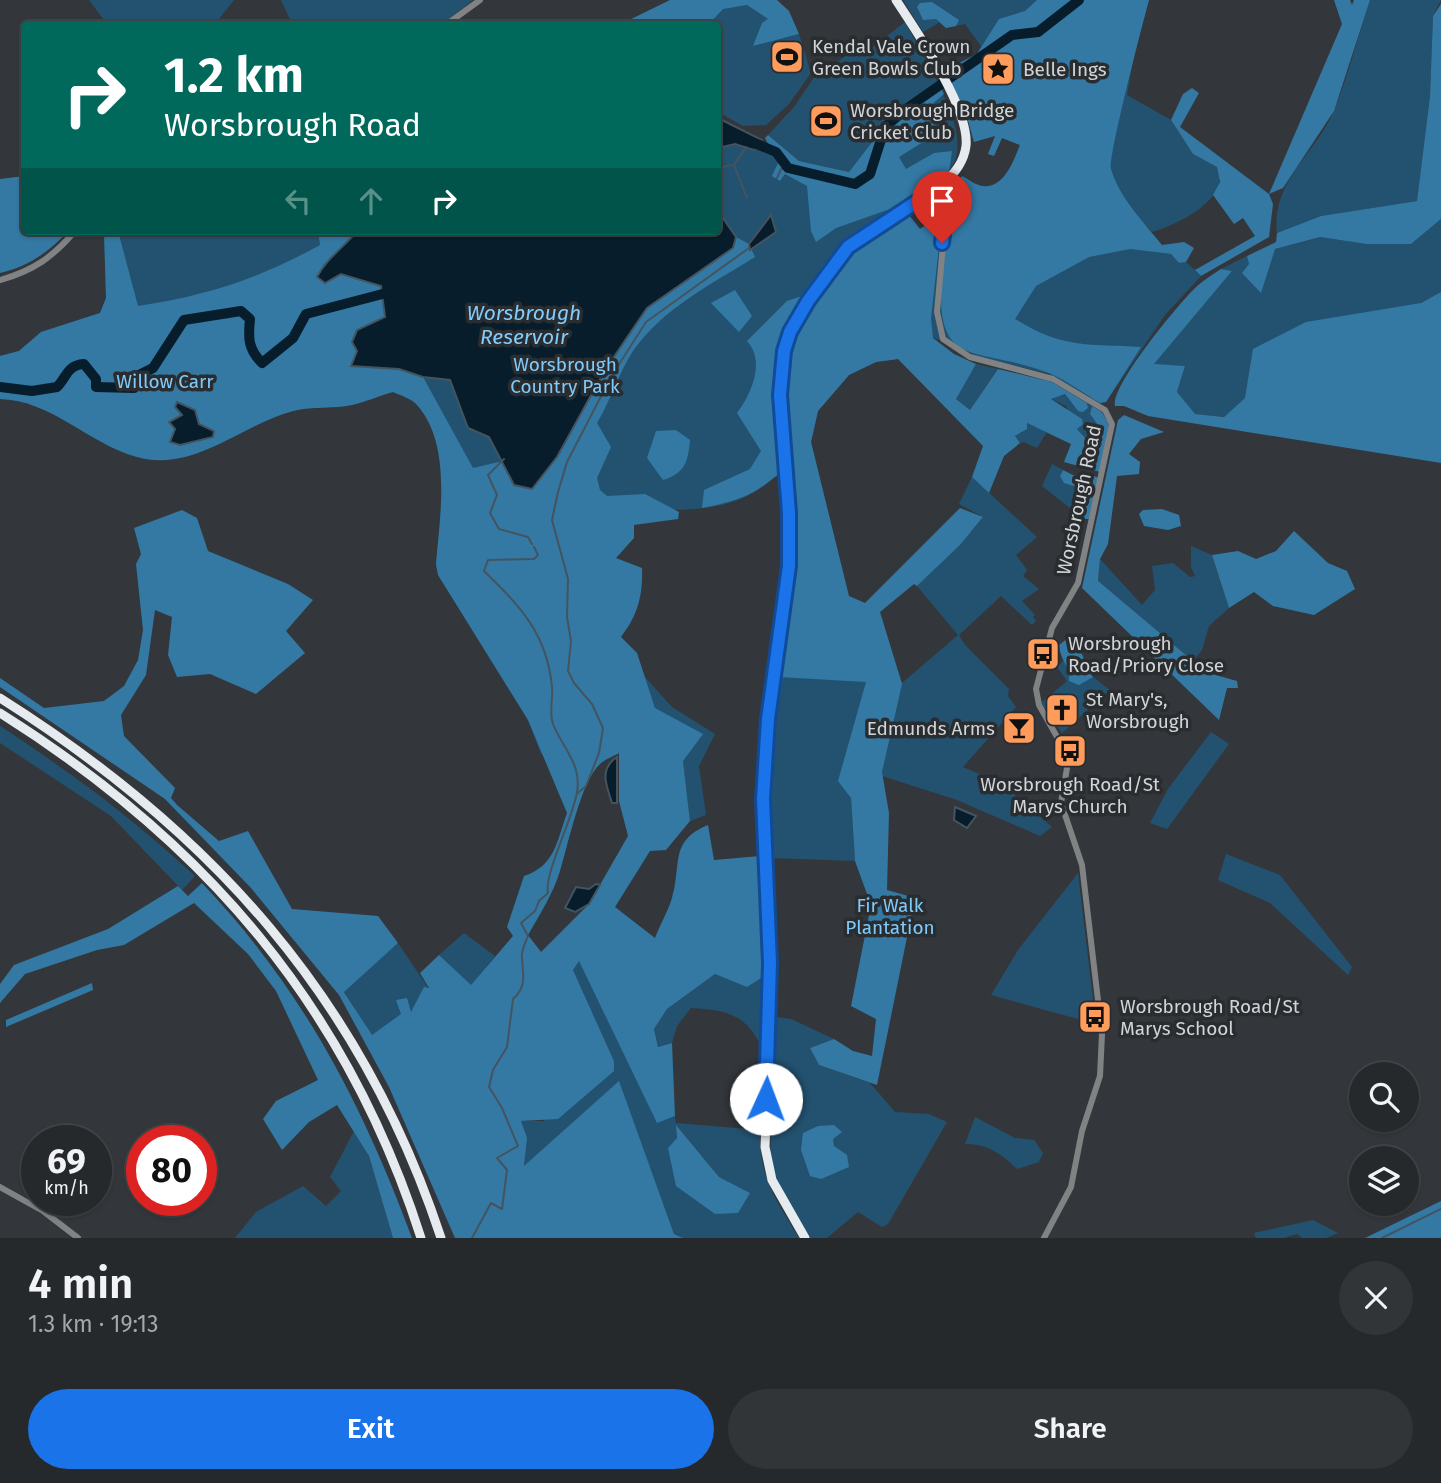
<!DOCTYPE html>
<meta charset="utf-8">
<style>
body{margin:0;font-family:"Fira Sans",sans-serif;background:#323538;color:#f1f3f6;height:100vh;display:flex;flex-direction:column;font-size:26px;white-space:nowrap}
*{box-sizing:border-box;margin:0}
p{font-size:23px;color:#a4a6a9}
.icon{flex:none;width:38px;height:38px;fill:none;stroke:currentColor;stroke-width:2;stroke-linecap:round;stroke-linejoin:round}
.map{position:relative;height:1238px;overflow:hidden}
.side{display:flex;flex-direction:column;background:#26292c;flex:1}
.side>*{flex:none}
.top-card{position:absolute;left:21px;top:21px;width:700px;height:214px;border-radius:7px;box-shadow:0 2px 5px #0004,0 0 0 2px #424548;background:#00695c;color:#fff;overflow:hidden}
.fabs{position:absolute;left:1349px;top:1062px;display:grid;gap:14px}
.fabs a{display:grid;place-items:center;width:70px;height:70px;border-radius:50%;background:#26292c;box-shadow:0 2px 5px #0004,0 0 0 2px #424548;font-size:35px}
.speed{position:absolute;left:21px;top:1125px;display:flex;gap:14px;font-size:35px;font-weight:700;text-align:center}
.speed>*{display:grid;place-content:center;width:91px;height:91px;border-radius:50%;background:#26292c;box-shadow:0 2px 5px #0004,0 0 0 2px #424548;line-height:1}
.speed small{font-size:18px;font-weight:400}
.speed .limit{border:10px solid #d22;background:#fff;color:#111}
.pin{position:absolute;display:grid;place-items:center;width:60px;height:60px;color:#fff;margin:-72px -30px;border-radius:50% 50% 50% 0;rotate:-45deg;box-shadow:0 0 7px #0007}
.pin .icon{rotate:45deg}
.me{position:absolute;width:77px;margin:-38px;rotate:2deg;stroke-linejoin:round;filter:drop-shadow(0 0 5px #0008)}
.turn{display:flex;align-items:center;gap:24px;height:147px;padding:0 28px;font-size:32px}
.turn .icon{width:91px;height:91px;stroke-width:2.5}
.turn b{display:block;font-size:49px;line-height:60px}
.lanes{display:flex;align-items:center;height:66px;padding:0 28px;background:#0003;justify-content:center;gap:35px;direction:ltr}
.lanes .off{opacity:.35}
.round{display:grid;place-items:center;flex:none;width:74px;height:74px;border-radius:37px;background:#323538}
.overview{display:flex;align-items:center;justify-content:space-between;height:119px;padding:0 28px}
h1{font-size:42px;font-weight:600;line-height:52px}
.action{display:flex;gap:14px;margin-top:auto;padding:14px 28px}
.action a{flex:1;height:80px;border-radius:42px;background:#1a73e8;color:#fff;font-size:28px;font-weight:600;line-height:80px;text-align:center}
.action a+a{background:#323538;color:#f1f3f6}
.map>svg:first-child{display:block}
</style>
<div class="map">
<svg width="1441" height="1238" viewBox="0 0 1441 1238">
<rect width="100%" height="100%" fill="#33373b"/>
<!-- green -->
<g fill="#235270" fill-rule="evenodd">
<path d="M89 0H234L215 24H107Z"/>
<path d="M281 0H473L442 24H292Z"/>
<path d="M903 0H1149L1134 55 1127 95 1171 120 1193 154 1217 167C1218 172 1220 179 1219 184 1213 207 1173 226 1152 232L1130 209 1131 249 1171 254 1179 263 1186 262 1201 276 1165 315 1106 402 1100 403 1049 374 976 356 957 345 933 338 898 359 876 362 849 375 818 411 811 442 848 596 879 612 902 683 958 635 917 586 960 545 983 517 959 504 972 477 1037 537 1016 555 1027 570 1023 576 1039 589 1022 601 1035 615 1033 617 1036 621 1032 625 1001 596 959 635 965 645 1009 689 1008 696 1016 707 963 767 1002 784 1052 827 1040 836 957 800 882 776V772L851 798 855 861 771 858 768 777 793 559 790 459C750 513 702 509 640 511 621 512 601 516 581 518L620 752 599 764 541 754 528 720 438 575 436 564C440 514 454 446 417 405 412 399 400 395 393 392 379 396 365 402 352 405 333 409 312 406 293 411 240 425 194 473 137 457 89 444 51 400 0 399V356L19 351 41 332 100 313 106 298 104 231H718V118L762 140 776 152 855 184 907 108 939 85C950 110 970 149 947 173 937 185 920 193 907 203L908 214 920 229 926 225 947 228 951 196 962 176C968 179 977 186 983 186 1004 189 1014 160 1020 145L995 135 974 142 967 117 945 70 977 54 981 46 965 24 946 28 940 22 923 32Z"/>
<path d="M1370 0H1441L1433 16 1430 96 1417 201 1321 216 1277 233C1272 178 1317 154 1335 108 1349 73 1358 36 1370 0Z"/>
<path d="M747 5 769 19 754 46 799 34 811 73 789 104 766 125 743 126 718 112V24H709L723 8Z"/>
<path d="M905 22 937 81 899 107 849 172 799 161 768 135 794 107 815 76 846 56C865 58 890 33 905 22Z"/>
<path d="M1441 219V292L1245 398 1224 417 1194 414 1177 392 1185 366 1153 365 1232 271 1221 269 1247 256 1249 264 1275 249 1320 237 1366 244H1411Z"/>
<path d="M976 364 998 369 970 410 955 398Z"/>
<path d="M1065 394 1078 411 1088 408 1087 403 1092 406 1090 414 1100 428 1091 443 1077 429 1066 406 1051 399Z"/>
<path d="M1026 423 1047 432 1037 448 1024 442 1020 443 1015 436 1023 432Z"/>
<path d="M1052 464 1063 470 1060 476 1077 487 1082 496 1071 509 1042 486Z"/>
<path d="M1191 546 1212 555 1229 608 1209 626 1202 650 1193 661 1098 582 1100 559 1142 605 1155 590 1152 566 1173 563 1190 577 1195 576 1191 567Z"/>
<path d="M1067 657 1110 690 1062 733 1041 703 1067 681 1057 667Z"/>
<path d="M644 676 672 707 715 734 699 766 706 815 690 821 683 761 655 708Z"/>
<path d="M0 726C73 774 131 817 195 876L182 890 111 816 0 743Z"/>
<path d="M1211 732 1229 744 1167 829 1150 823 1168 789Z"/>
<path d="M1226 854 1280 875 1352 967 1348 975 1270 903 1218 880Z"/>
<path d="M1078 873 1096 1024 991 995 1018 950Z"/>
<path d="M464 933 495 956 471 986 439 955Z"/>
<path d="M398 943 429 989 410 1013 402 1014 372 1036 344 991Z"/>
<path d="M579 960 657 1122 675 1116 676 1123 760 1130C759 1178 775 1198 799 1238H683L674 1234 619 1082 524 1167 526 1138 520 1121H544L614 1061 573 970ZM677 1126 719 1177 749 1193 676 1186Z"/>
<path d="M715 974 747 986 766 975 764 1054C750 1016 730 1010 691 1008L677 1026 672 1043 658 1047 654 1029 667 1009Z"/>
<path d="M776 1017 791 1019 834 1039 810 1048 819 1065 870 1083 895 1112 929 1114 947 1122 888 1224 882 1227 858 1212 827 1238H809L776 1180 770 1162Z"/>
<path d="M975 1117 1015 1138 1034 1140 1043 1153 1039 1162 1017 1169C1000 1153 988 1144 965 1144Z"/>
<path d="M354 1131 369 1156 393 1238H235L256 1212 303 1186 326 1206 341 1191 330 1177Z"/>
<path d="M1313 1220 1338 1233 1326 1238H1302L1297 1234 1284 1238H1256L1254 1233Z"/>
</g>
<!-- forest -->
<g fill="#3379a4" fill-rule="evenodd">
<path d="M670 0H777L789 11 799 34 753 46 762 23 768 19 747 5 723 9 709 24H621Z"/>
<path d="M1037 0H1149C1143 22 1108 157 1111 169 1120 199 1143 221 1162 245L1184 242 1194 248 1186 262 1179 263 1171 254 1130 249 1089 257 1036 286 1015 319C1063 349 1087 344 1141 347L1106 402 1100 403C1083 393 1066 380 1049 373 973 344 931 374 943 264 946 238 946 210 954 185L962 176C968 179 977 186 983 186 1004 189 1014 160 1020 145L1002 138 994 156 988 154 995 136 974 142 967 117 945 70 977 54 999 19 1025 11Z"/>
<path d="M1334 0H1350L1352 5 1354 0H1370L1334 111 1283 188 1269 194 1273 204 1269 237 1201 276 1195 270 1255 236 1243 218 1234 224 1213 195 1220 182 1217 167 1193 154 1171 120 1183 94 1192 88 1199 93 1180 127 1269 194 1342 24Z"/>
<path d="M932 2 959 20 956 26 946 28 936 19 923 20 917 7 920 3Z"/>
<path d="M1441 4V219L1411 244H1366L1320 237 1275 249 1261 293 1242 273 1249 264 1247 256 1276 242 1277 233 1321 216 1417 201 1430 96 1433 16Z"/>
<path d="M937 81 944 94 929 107 936 134 899 157 906 169 934 153 952 151 949 172 907 203 836 228 816 242 811 231 807 186 785 174 780 181 772 176 778 163 765 138 768 135 799 161 849 172 899 107Z"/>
<path d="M24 176V231H68C50 251 28 267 0 273V179Z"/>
<path d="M908 214 920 229 926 225 941 228 931 318 933 338 954 354 976 364 956 399 970 410 998 369 1052 382 1087 403 1088 408 1083 412 1078 411 1065 394 1051 399 1082 419 1083 424 1077 429 1090 443 1100 428 1090 414 1092 406 1102 412 1109 424 1100 472 1064 462 1071 444 1027 423V429L1015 436 1020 443 1004 456 989 493 972 477 983 446 898 359 876 362 849 375 818 411 811 442 849 596 865 603 960 508 983 517 960 545 917 586 914 584 880 612 902 684 882 772 889 813 887 890 915 898 877 1085 819 1065 810 1048 834 1039 853 1051 872 1056 876 1019 851 1006 871 905 855 861 851 798 838 781 866 682 779 677 793 559 786 411 789 356 808 310 850 252Z"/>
<path d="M104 231H118L138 306C208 295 258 279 320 245L318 231H357L345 246 323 265 333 277 341 274 381 285 385 317 357 351 351 366 399 369 423 377 473 468 503 461 514 484 532 489 557 457 605 370 647 308 733 248 736 237 749 244 755 257C712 284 663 308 633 351 618 374 611 400 597 423L611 447 597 478 600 490 607 496 645 494 679 512 678 519 634 525V538L616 558 642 568C643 595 638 615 621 637L637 653 655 708 703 734 683 761 690 821 666 850 650 851 615 907 655 938C660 925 668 911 672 898 682 864 669 841 708 825L714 860 760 856 766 975 747 987 715 974 667 1009 654 1029 658 1047 672 1043 675 1116 657 1123 579 961 573 970 614 1061V1071L558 1119 521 1121 527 1138 524 1166 619 1081 674 1234 683 1238H455L389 1087 339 995 251 888 165 799 0 687V678L44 708 104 701 124 686 138 660 143 630 136 564 141 554 134 528 182 510 197 518 208 551 288 584 313 600 286 631 305 653 256 694 210 674 177 677 168 655 172 617 155 610 146 675 121 715 124 736 175 788 171 798 177 805 219 841 248 831 292 909 378 916 398 943 344 992 372 1035 401 1014 396 1000 407 998 411 1012 424 987 429 988 420 973 439 955 471 985 513 936 507 927 524 876C555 866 557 841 567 813L528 720 438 575 436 564C440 516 452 444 417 405 412 399 400 395 393 392 379 396 365 402 352 405 333 409 312 406 293 411 240 425 194 473 137 457 89 444 51 400 0 399V356L19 351 41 332 100 313 106 298ZM619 753V801L628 836 589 904 541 952 528 935C540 914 553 894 560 871 568 845 581 781 600 764 605 759 614 756 619 753Z"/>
<path d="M1221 269 1232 271 1154 364 1185 366 1177 392 1195 414 1224 417 1245 398 1253 349 1306 322 1421 303 1441 292V463L1148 416 1124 406H1115C1111 385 1178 305 1194 289 1202 281 1212 275 1221 269Z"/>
<path d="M735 290 752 316 739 332 711 303Z"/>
<path d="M802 296C765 358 772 403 781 472 753 496 738 501 702 508L704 490 750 469 761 451 737 413C751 394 766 362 747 341L787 301Z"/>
<path d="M1124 415 1164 432 1141 439 1129 454 1140 462 1139 474 1117 476 1108 544 1100 559 1098 581 1193 661 1212 674 1237 681 1238 688H1227L1219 720 1082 588 1118 420Z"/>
<path d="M676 430 690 440C688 462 685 473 663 480L647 458 656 431Z"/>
<path d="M1063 470 1087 482 1094 476 1099 478 1089 519H1084L1071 509 1082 496 1077 487 1064 483 1060 476Z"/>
<path d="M1162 509 1179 515 1181 526 1168 530 1144 526 1139 514 1143 510Z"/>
<path d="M1294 531 1328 563 1347 571 1355 589 1314 615 1273 606 1254 592 1229 608 1212 555 1238 551 1256 559 1276 551Z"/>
<path d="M1068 638C1084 648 1083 662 1093 677L1079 685 1069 681C1070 666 1060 660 1059 645Z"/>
<path d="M202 883C302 988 362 1103 412 1238H393L369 1156 337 1105 309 1122 282 1150 263 1119 276 1101 318 1080 276 991 248 954 194 903 124 945 97 950 25 974 0 1003V984L14 965 108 929 178 886 188 896Z"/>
<path d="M92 983 93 990 6 1027V1020Z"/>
<path d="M676 1125 719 1177 750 1193 738 1213 715 1214 676 1186 668 1148 677 1138Z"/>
<path d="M834 1125 842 1132 833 1139 834 1146 847 1155 849 1167 821 1179 810 1176 801 1150 803 1133 818 1126Z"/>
<path d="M1441 1201V1238H1365Z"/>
</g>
<!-- water -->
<g fill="#071d2b" stroke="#44545f" stroke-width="2">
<path d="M718 118 762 140 754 150 735 144 718 148Z"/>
<path d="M718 211 736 237 733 248 647 308 605 370 557 457 532 489 514 485 489 437 468 428 450 380 423 377 399 369 351 366 357 351 352 342 357 330 385 317 381 286 341 274 325 283 317 277C326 259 344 247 357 231H718Z"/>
<path d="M771 215 776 232 750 250 749 244Z"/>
<path d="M177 402 195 410 199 424 214 431 213 437 180 445 170 442 175 429 169 422 182 415 175 407Z"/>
<path d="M617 757V803H612C606 785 599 769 617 757Z"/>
<path d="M955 807 976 816 967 828 954 820Z"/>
<path d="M596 884 600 885 589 904 575 912 565 908 576 887 589 889Z"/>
</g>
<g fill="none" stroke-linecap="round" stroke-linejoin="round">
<!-- stream -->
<g stroke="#44545f" stroke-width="2">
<path d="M746 147 734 165 747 198"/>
<path d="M723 167 732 165"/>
<path d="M777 178 781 169 788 168"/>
<path d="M504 459 488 475 497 495 490 513 499 529 528 537 532 544"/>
<path d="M578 793 586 786 599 753 603 728 592 704 574 683 568 671 571 641 567 617 568 579 552 520 558 492 567 462 611 377 646 322 749 248"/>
<path d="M472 1238 491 1203 502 1209 507 1170 497 1158 518 1146 502 1108 489 1087 493 1070 507 1047 513 999C527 987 523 975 522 958 521 951 525 943 528 936L521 923 535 911 539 901 548 893C544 873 573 819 577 792 582 764 563 749 553 724 549 713 553 699 552 687 547 634 521 607 484 571L488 560 534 559 538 555 534 547"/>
<path d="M1382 1238 1441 1209"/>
</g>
<!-- river -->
<g stroke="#071d2b" stroke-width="10">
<path d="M747 140 776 152 788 168 855 184 870 174 885 127 907 108 1012 35 1038 32 1079 0"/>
<path d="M0 387 32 391 57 387C67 377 67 365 84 364L96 379V387L134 388 139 375 153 368 184 320 241 311 250 319C248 338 248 349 262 363L293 338 306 314 394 291"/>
</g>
<!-- minor -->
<g stroke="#808284" stroke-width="6">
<path d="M447 24 480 0"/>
<path d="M945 183 948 189 937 312 943 339 970 357 1053 379 1105 410 1112 424 1078 583 1052 628 1036 689 1039 705 1065 751 1067 768 1061 803 1082 865 1102 1034 1100 1076 1082 1131 1071 1187 1044 1238"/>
<path d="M0 280C33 271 53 257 75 231"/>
<path d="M0 1187 43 1211 78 1238"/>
</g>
<!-- highway -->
<g stroke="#e6ebef" stroke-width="9">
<path d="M0 698C211 831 362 998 441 1238"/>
<path d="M0 713C204 841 347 1006 421 1238"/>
<path d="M805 1238 772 1180 765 1147 771 1000 763 799 768 719 789 566V513L780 395 784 351 790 332 827 273 848 247 945 183C955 172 964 162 966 146 970 109 917 32 896 0"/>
</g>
</g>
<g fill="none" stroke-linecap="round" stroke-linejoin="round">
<defs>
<path id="route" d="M766 1099 770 963 763 799 768 719 789 566V513L780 395 784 351 790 332 808 301 848 247 945 183 948 190 942 243"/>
</defs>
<!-- route casing -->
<use href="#route" stroke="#114b97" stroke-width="18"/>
<!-- route -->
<use href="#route" stroke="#1a73e8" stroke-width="12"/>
</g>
<!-- icons -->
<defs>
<symbol id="stadium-square" viewBox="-11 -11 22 22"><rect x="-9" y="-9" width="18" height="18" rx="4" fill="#ff9b5b" stroke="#292d30"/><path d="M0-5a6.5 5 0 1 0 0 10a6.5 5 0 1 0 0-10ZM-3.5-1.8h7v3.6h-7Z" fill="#111"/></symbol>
<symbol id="sight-square" viewBox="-11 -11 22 22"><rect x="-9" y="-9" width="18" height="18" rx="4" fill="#ff9b5b" stroke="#292d30"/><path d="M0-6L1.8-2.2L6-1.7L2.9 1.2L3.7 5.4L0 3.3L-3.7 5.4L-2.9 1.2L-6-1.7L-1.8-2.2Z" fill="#111"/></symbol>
<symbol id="bus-square" viewBox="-11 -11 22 22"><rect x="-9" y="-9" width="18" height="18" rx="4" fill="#ff9b5b" stroke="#292d30"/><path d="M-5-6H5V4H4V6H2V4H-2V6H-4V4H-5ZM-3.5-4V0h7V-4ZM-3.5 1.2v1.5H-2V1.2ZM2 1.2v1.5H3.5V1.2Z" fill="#111"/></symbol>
<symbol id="church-square" viewBox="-11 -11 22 22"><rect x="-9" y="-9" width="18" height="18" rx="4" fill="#ff9b5b" stroke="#292d30"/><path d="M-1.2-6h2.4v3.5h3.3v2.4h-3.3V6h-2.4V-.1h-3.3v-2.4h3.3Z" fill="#111"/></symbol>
<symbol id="bar-square" viewBox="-11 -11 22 22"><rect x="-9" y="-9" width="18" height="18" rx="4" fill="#ff9b5b" stroke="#292d30"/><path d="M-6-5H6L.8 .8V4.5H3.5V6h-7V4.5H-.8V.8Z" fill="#111"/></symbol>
</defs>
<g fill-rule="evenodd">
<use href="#stadium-square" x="768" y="38" width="38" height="38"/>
<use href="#sight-square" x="979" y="50" width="38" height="38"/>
<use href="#stadium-square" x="807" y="102" width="38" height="38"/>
<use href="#bus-square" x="1024" y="635" width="38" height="38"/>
<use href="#church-square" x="1043" y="691" width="38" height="38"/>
<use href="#bar-square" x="1000" y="709" width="38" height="38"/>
<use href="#bus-square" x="1051" y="732" width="38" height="38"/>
<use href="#bus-square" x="1076" y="998" width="38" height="38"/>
</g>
<g text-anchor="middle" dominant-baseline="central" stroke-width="7" stroke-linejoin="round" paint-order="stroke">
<!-- poi labels -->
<g font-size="19" fill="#d2d5d7" stroke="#292d30" text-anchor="start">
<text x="812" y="46">Kendal Vale Crown<tspan x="812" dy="22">Green Bowls Club</tspan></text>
<text x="1023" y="69">Belle Ings</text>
<text x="850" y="110">Worsbrough Bridge<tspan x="850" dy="22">Cricket Club</tspan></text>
<text x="1068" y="643">Worsbrough<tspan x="1068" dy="22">Road/Priory Close</tspan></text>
<text x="1086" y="699">St Mary's,<tspan x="1086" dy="22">Worsbrough</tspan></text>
<text x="995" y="728" text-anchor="end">Edmunds Arms</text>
<text x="1070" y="784" text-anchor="middle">Worsbrough Road/St<tspan x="1070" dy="22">Marys Church</tspan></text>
<text x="1120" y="1006">Worsbrough Road/St<tspan x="1120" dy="22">Marys School</tspan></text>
</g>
<!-- park labels -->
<g font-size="19" fill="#80cafb" stroke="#292d30">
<text x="565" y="364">Worsbrough<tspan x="565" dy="22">Country Park</tspan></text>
<text x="165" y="381">Willow Carr</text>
<text x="890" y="905">Fir Walk<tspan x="890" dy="22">Plantation</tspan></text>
</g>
<!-- street labels -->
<g font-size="19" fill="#d2d5d7" stroke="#292d30">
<text transform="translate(1079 500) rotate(-78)">Worsbrough Road</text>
</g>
<!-- water labels -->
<g font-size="21" font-style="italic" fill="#82ccfd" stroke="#292d30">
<text x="524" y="313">Worsbrough<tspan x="524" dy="24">Reservoir</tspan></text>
</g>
</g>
</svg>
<div class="fabs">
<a><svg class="icon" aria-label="search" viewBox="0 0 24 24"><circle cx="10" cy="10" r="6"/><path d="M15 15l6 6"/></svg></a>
<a><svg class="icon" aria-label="layers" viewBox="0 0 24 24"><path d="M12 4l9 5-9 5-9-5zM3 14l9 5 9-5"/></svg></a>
</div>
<div class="speed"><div>69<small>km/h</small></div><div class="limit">80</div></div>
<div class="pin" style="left:942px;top:243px;background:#d93025"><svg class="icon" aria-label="arrive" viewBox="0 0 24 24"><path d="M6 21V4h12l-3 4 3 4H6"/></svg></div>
<svg class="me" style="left:766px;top:1099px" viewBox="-20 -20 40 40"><circle r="19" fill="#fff"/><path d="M0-13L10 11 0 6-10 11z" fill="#1a73e8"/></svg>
<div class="top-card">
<div class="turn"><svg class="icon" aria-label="right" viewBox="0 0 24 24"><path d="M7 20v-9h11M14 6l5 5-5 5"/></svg><div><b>1.2 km</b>Worsbrough Road</div></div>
<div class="lanes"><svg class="icon off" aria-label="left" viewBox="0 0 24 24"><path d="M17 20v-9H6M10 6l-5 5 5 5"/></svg><svg class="icon off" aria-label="ahead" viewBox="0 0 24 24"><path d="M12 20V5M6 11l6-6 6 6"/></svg><svg class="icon" aria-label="right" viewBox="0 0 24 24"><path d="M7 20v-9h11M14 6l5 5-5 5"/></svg></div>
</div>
</div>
<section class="side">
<div class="overview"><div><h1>4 min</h1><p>1.3 km · 19:13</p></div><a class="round"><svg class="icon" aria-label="close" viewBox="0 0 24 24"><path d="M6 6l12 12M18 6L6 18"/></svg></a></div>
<div class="action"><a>Exit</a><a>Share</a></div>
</section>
